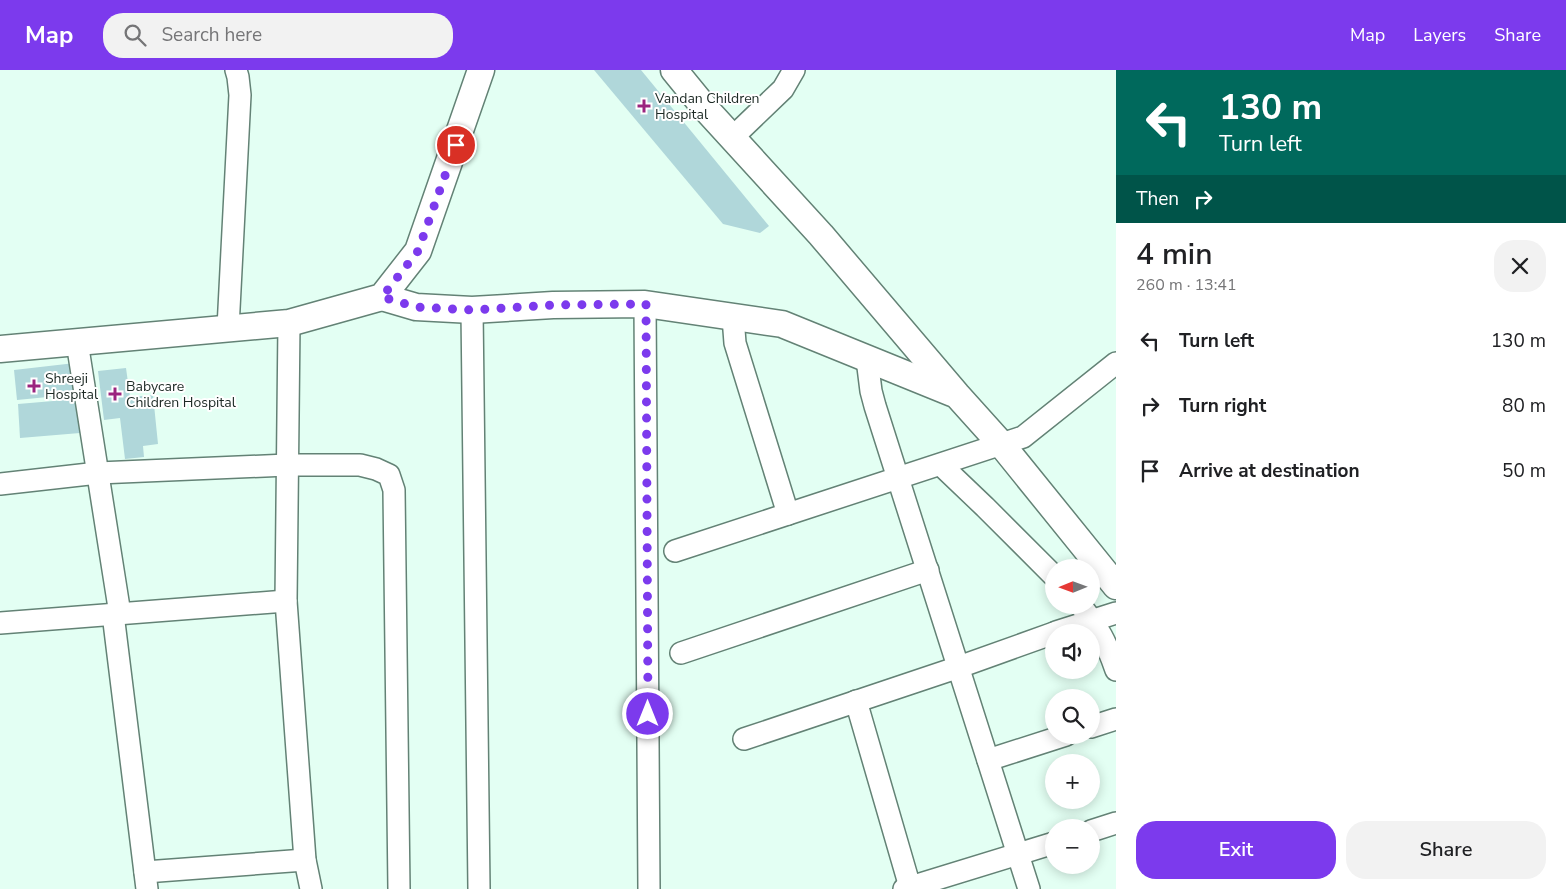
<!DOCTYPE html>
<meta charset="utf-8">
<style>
body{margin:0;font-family:"Nunito Sans",sans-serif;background:#f2f2f2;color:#202124;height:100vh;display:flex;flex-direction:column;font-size:19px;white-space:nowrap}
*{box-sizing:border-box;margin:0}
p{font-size:16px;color:#757577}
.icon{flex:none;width:28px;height:28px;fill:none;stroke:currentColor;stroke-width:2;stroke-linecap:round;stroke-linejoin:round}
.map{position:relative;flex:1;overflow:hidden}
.drawer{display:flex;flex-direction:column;background:#fff;width:450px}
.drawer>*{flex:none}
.hud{background:#00695c;color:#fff;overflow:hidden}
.needle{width:32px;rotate:269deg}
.fabs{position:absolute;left:1045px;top:489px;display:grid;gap:10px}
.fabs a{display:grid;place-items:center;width:55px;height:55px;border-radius:50%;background:#fff;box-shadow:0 2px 12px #0003;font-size:25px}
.pin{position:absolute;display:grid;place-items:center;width:42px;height:42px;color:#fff;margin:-21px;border:2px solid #fff;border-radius:50%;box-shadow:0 1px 5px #0007}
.me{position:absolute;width:55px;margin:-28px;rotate:0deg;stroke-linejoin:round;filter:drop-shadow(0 0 4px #0008)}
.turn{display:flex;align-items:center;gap:18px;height:105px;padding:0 20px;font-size:22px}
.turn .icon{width:65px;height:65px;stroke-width:2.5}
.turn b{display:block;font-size:35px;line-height:42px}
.then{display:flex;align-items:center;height:48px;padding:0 20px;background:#0003;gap:10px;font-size:19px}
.round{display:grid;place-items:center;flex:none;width:52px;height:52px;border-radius:20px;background:#f2f2f2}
.overview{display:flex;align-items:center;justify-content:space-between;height:85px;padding:0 20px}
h1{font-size:30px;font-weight:600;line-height:38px}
.action{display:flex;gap:10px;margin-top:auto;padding:10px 20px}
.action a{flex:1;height:58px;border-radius:20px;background:#7c3aed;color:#fff;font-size:20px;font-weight:600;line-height:58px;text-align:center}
.action a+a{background:#f2f2f2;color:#202124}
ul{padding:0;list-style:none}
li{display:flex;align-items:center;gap:15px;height:65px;padding:0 20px}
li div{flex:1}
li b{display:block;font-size:19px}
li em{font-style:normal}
header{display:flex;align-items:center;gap:30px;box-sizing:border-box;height:70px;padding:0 25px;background:#7c3aed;color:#fff}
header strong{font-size:24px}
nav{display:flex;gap:28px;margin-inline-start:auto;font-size:18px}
.search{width:350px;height:45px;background:#f2f2f2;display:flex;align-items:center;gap:12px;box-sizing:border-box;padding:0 18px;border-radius:20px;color:#757577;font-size:19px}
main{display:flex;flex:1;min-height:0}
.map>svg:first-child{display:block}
</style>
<header>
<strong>Map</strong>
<div class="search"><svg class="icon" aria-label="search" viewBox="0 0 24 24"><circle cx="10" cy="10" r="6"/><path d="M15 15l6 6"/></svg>Search here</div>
<nav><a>Map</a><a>Layers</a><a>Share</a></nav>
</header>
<main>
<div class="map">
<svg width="1116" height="819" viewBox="0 0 1116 819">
<rect width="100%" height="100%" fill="#e3fff3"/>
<!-- building -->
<g fill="#b0d7da">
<path d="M594 0H641L769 156 760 163 723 154Z"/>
<path d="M75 293 78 324 17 330 14 300Z"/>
<path d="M126 298 130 327 153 325 158 374 143 376 144 387 125 389 120 348 104 350 98 301Z"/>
<path d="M77 329 80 363 20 368 18 334Z"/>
</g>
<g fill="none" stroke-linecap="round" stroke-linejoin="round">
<defs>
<g id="minor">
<path d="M732 68 783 19 794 0"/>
<path d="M645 234 649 819"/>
<path d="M472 240 479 819"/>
<path d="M733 247 735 273 788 444"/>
<path d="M289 253 286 531 305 790 311 819"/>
<path d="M228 258 240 25 238 7 236 0"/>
<path d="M77 272 120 544"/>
<path d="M867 289 871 321 875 336 1029 819"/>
<path d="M941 395 985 437 1054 506"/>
<path d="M0 414 98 403 287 395H360L376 399 389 405 394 420 399 819"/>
<path d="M675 481 1023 367 1116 293"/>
<path d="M1080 535C1098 556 1107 574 1116 600"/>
<path d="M113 544 147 819"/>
<path d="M0 553 286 531"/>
<path d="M1056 562 1116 543"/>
<path d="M681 583 928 500"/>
<path d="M856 631 910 817"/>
<path d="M1091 657 1116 649"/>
<path d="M744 669 959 597 1054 563"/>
<path d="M988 690 1066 665"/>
<path d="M1091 761 1116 753"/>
<path d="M145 802 305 790"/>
<path d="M904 819 1054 773"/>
</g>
<g id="major">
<path d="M674 0 705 38 821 165 957 325 1002 375 1116 516"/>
<path d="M382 227 416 237 472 240 553 235 645 234 782 254 952 323"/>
<path d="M0 279 289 253 382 227 418 181 481 0"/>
</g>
</defs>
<!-- minor casing -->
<use href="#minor" stroke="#638275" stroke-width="24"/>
<!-- major casing -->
<use href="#major" stroke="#638275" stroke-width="29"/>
<!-- minor -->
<use href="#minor" stroke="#fff" stroke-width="21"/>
<!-- major -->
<use href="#major" stroke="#fff" stroke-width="26"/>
</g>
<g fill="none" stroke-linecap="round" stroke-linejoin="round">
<!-- route -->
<path stroke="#7c3aed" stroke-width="9" stroke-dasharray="0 16.2" d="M456 75 418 181 382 227 416 237 472 240 553 235 646 234 648 644"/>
</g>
<!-- markers -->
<g fill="#9b247e" stroke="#fff" stroke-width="2">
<path d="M641.5 28.5h5v5h5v5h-5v5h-5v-5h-5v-5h5z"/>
<path d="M31.5 308.5h5v5h5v5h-5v5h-5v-5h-5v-5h5z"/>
<path d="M112.5 316.5h5v5h5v5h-5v5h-5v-5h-5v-5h5z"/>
</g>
<g text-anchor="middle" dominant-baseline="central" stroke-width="4" stroke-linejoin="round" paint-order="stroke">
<!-- poi labels -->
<g font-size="14" fill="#1c2924" stroke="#fff" text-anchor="start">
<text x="655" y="28">Vandan Children<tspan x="655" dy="16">Hospital</tspan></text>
<text x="45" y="308">Shreeji<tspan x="45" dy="16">Hospital</tspan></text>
<text x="126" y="316">Babycare<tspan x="126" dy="16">Children Hospital</tspan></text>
</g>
</g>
</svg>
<div class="fabs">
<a><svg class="needle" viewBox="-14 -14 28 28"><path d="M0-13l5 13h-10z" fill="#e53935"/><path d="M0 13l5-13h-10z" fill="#757577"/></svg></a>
<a><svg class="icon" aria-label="sound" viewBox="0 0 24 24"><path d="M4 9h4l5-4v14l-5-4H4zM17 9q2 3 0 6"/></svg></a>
<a><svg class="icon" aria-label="search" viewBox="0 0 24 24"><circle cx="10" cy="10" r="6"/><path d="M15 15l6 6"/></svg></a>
<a>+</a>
<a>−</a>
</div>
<div class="pin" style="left:456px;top:75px;background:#d93025"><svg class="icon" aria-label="arrive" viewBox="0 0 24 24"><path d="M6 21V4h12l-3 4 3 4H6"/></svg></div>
<svg class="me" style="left:648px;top:644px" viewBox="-20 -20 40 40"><circle r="17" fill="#7c3aed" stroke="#fff" stroke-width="3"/><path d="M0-11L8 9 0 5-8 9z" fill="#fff"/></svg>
</div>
<section class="drawer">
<div class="hud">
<div class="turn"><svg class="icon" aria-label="left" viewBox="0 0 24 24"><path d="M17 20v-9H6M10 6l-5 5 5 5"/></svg><div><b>130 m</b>Turn left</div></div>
<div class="then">Then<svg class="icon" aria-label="right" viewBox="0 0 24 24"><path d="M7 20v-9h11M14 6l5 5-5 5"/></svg></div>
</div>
<div class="overview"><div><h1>4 min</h1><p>260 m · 13:41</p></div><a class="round"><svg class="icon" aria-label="close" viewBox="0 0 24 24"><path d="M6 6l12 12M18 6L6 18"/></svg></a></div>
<ul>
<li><svg class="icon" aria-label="left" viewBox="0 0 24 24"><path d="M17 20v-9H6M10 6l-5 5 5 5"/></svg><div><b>Turn left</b></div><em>130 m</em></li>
<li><svg class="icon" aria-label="right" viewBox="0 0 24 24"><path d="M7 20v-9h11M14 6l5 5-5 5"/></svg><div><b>Turn right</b></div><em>80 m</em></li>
<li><svg class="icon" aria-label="arrive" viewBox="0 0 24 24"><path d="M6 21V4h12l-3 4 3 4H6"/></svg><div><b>Arrive at destination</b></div><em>50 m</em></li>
</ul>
<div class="action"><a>Exit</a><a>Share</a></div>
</section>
</main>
